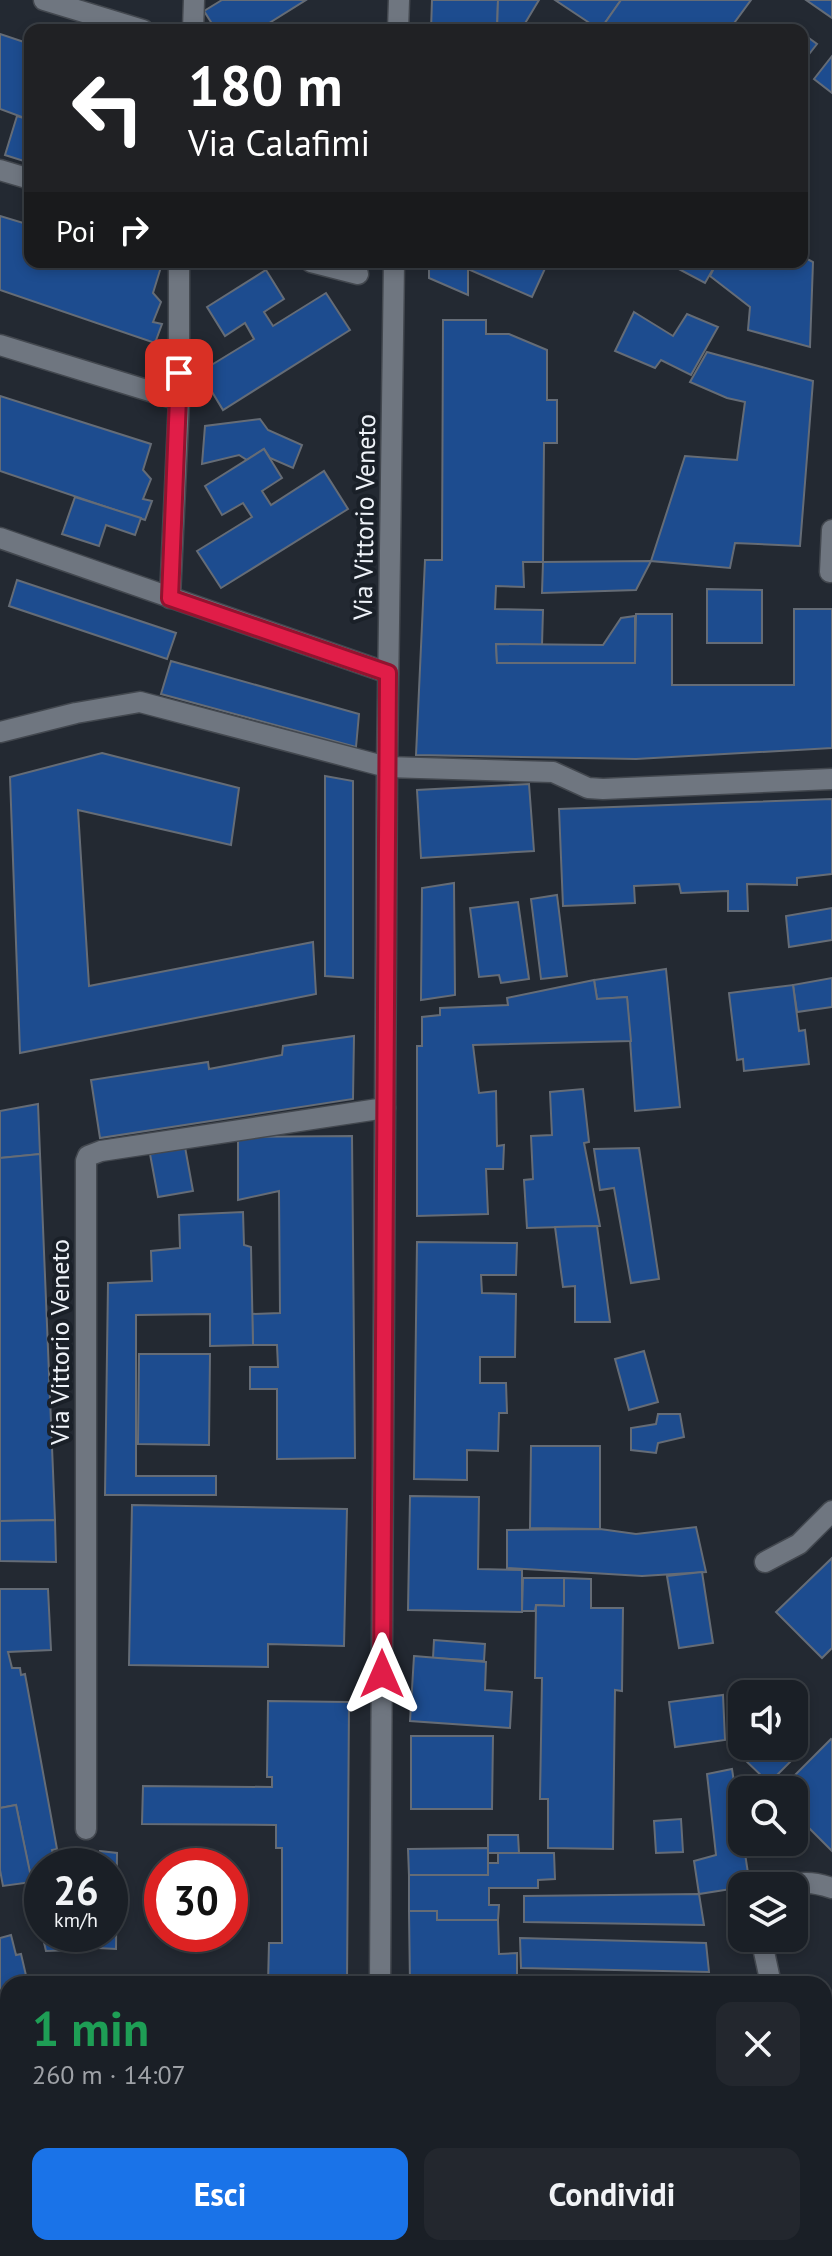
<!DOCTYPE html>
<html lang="it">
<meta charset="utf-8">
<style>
body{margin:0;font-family:"PT Sans",sans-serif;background:#23272e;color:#f1f3f6;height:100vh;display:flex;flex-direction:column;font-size:30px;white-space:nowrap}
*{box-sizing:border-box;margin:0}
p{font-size:26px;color:#9fa2a7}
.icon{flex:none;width:44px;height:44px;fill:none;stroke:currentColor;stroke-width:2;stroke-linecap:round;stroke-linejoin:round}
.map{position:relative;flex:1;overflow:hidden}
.panel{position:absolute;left:0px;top:1976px;width:832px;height:280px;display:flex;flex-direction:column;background:#1a1f26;border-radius:24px 24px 0 0;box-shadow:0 4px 12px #0003,0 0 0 2px #383d43}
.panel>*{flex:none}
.banner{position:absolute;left:24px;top:24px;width:784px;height:244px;border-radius:16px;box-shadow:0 4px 12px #0003,0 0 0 2px #383d43;background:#202124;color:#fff;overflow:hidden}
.buttons{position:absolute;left:728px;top:1680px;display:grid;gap:16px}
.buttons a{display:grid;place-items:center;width:80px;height:80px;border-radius:16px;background:#1a1f26;box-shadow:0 4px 12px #0003,0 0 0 2px #383d43;font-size:40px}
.speed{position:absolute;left:24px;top:1848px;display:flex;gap:16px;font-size:40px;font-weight:700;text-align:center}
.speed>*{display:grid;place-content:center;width:104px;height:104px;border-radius:50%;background:#1a1f26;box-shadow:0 4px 12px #0003,0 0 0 2px #383d43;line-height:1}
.speed small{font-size:20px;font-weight:400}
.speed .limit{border:12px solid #d22;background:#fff;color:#111}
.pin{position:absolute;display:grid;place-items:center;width:68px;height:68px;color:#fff;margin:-34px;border-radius:16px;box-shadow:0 4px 12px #0006}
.me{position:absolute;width:88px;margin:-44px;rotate:0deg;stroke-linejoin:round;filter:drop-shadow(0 0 6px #0008)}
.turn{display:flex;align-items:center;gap:28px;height:168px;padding:0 32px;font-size:36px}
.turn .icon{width:104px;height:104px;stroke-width:2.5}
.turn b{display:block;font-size:56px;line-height:68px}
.then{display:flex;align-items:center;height:76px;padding:0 32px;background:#0003;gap:16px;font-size:30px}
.round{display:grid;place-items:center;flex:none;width:84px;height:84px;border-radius:16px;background:#23272e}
.head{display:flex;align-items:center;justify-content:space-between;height:136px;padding:0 32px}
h1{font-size:48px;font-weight:600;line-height:60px;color:#1e9e55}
.primary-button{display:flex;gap:16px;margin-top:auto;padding:16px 32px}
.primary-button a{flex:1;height:92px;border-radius:16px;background:#1a73e8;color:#fff;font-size:32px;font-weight:600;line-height:92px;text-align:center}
.primary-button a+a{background:#23272e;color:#f1f3f6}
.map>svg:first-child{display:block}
</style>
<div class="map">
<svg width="832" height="2256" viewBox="0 0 832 2256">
<rect width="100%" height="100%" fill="#232932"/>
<!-- green -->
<rect fill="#243f66" x="568" y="2248" width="104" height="8"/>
<!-- building -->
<g fill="#1d4c8f" stroke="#656c76" stroke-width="2">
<path d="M222 0H306L258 30H216L204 11Z"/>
<path d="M432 0H498L497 30H431Z"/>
<path d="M498 0H539L521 30H497Z"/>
<path d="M555 0H621L600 30Z"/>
<path d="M621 0H751L729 30H600Z"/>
<path d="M806 0H832V18Z"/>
<path d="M802 33 817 44 802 63Z"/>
<path d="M0 34 30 44V120L0 109Z"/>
<path d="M832 56V93L814 79Z"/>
<path d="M17 116 30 120V163L5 155Z"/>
<path d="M0 216 30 225V262H146L161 267 153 293 161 302 153 322 162 324 155 343 0 290Z"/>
<path d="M802 256 813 262 810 347 748 330 750 307 710 276 717 262H802Z"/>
<path d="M429 262H548L532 297 468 269V295L429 278Z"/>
<path d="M678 262H717L705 283 675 267Z"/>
<path d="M266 270 284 299 264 312 273 326 326 293 350 330 223 410 200 372 254 339 245 323 225 336 207 307Z"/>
<path d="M634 312 673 336 687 314 718 327 691 375 661 360 655 368 615 351Z"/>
<path d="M443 320H486V334H509L547 350V400H557V443H544L543 562H523L524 587 496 586 495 609 543 610 542 645 496 644 497 663H635L636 614H672V685H794V609H832V748L636 759 416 755 425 560H442Z"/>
<path d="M707 352 813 381 800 546 735 543 730 568 651 561 685 456 737 460 745 402 727 398 690 382Z"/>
<path d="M0 396 151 444 143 470 151 479 143 499 152 501 145 520 0 471Z"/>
<path d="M260 419 268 430 302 445 293 468 270 458 264 449 247 460 239 455 202 464 205 426Z"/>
<path d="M264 449 282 478 262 491 271 505 324 471 348 509 221 588 197 551 252 517 243 503 222 515 205 486Z"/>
<path d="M75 497 141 518 135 535 106 525 99 546 62 534Z"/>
<path d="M651 561 636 590 542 593 543 562Z"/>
<path d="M17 580 176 633 167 659 9 606Z"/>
<path d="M707 589 762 590V643H707Z"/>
<path d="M635 616V663H497L496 644 603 645 621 618Z"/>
<path d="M171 661 359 714 356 747 161 694Z"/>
<path d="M102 753 239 788 231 845 78 810 89 986 313 942 316 994 20 1053 10 777Z"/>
<path d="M325 776 353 781V978L325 976Z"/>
<path d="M529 784 534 851 421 858 417 790Z"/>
<path d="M832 799V874L797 878V885L747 884 748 911H728V891L681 893 679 884 634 886 635 903 563 906 559 809Z"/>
<path d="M454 883 455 995 421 1000 422 888Z"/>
<path d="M557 895 567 976 541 979 531 899Z"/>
<path d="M518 902 529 979 501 983 499 975 479 977 470 908Z"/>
<path d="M832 908V940L789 947 786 916Z"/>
<path d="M666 969 680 1107 635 1111 627 997 597 999 594 980Z"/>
<path d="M832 978V1007L797 1012 793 985Z"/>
<path d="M594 980 597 999 627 997 631 1041 473 1045 479 1093 496 1091 497 1146 504 1145 503 1169H486L488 1214 417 1216V1046H422V1017L440 1015V1008L508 1005 507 998Z"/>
<path d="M793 985 799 1031 805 1030 809 1064 744 1071 743 1059 737 1060 729 993Z"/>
<path d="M354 1036 353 1099 100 1138 91 1080 208 1062 209 1069 282 1055 283 1046Z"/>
<path d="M583 1089 589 1142 584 1143 600 1226 527 1228 524 1180 533 1179 531 1136 552 1135 550 1092Z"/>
<path d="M38 1104 40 1154 0 1158V1111Z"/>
<path d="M352 1136 355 1458 277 1459V1389H250V1367H278L277 1345H253L252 1314 280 1313 279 1191 238 1200V1137Z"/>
<path d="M185 1147 193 1191 158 1197 150 1154Z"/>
<path d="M639 1148 659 1279 631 1283 614 1188 600 1190 594 1149Z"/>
<path d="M40 1154 55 1520 0 1521V1158Z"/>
<path d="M243 1212 244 1245 251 1247 253 1345 210 1346V1314L136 1315V1476H216V1495H105L108 1283 152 1281 151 1251 180 1248 179 1215Z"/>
<path d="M597 1226 610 1322H575V1286L563 1287 555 1227Z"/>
<path d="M417 1242 517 1243 516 1275H481L482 1293 516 1294 515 1357H480V1383H506L507 1413H499L498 1451 467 1450V1480L414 1479Z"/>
<path d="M644 1351 658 1402 629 1410 615 1359Z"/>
<path d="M139 1354H210L209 1445 138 1444Z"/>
<path d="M658 1414H680L684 1437 658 1443 656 1453 631 1450V1428L656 1424Z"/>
<path d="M531 1446H600V1529L530 1528Z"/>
<path d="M410 1496 479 1497 478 1569 522 1570V1612L408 1610Z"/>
<path d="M132 1505 347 1509 344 1646 268 1644V1667L129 1665Z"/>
<path d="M55 1520 56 1562 0 1561V1521Z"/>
<path d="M696 1527 706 1572 642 1576 507 1568V1530L600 1529 636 1534Z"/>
<path d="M832 1558V1648L822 1658 776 1612Z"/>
<path d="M702 1572 713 1643 679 1648 667 1576Z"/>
<path d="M523 1578H564V1606L536 1605 535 1611H522Z"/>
<path d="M564 1578 591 1579V1608H623L622 1691 615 1690 613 1849 548 1848V1799H540L542 1678H535L536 1605 564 1606Z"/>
<path d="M0 1589H48L51 1650 8 1652 12 1668H20L21 1675 25 1674 57 1849 52 1850 56 1866H42V1933L16 1805 0 1808Z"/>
<path d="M434 1640 485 1644 484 1661 433 1658Z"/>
<path d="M414 1656 486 1662 485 1690 512 1692 510 1728 410 1721Z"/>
<path d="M723 1695 725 1740 675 1747 669 1702Z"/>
<path d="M268 1701 349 1702 347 1984H268L269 1943H282V1848H276V1825L142 1824 143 1786 272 1787V1777H267Z"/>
<path d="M411 1736H493L492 1809H411Z"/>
<path d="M831 1739 832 1740V1851L794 1813V1790H780Z"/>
<path d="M757 1746H794L800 1752 769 1783 744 1759Z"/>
<path d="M732 1769 750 1886 699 1894 694 1861 716 1855 707 1774Z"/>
<path d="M16 1805 32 1882 3 1886 0 1870V1808Z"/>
<path d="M681 1819 683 1852 656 1853 654 1821Z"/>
<path d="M488 1835H518L519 1853H488Z"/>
<path d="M488 1848V1875H409L408 1849Z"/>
<path d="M100 1851 117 1853 116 1949 98 1948 99 1934H110V1866H100Z"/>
<path d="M498 1853H554L555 1879 538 1880V1888H489V1905H499L498 1920H437V1911H409V1875H488V1863H498Z"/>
<path d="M699 1894 704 1925 524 1922V1896Z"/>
<path d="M409 1911H437V1920H498L499 1954 517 1953V1977H554V1984H410Z"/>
<path d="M42 1934H70L73 1950 46 1951Z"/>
<path d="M11 1935 16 1955 21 1954 28 1984H8V2123L0 2124V1938Z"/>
<path d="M520 1938 706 1943 709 1972 521 1968Z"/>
<path d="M832 1994V2058L824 2062V1999Z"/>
<path d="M8 2171V2239L0 2240V2173Z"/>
</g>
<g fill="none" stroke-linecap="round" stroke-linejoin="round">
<defs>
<g id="service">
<path d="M387 767 553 772 588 788 603 789 832 779"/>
<path d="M765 1562 799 1544 832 1511"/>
<path d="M86 1829V1161L88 1156 101 1151 385 1108"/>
<path d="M792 1886C804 1880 820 1884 832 1888"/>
<path d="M761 1938 771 1984"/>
<path d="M824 2124 832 2132"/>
</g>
<g id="minor">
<path d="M44 0 143 30"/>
<path d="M193 30 194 0"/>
<path d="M398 30 399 0"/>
<path d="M0 170 30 179"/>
<path d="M311 262 358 274"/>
<path d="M0 345 179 400"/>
<path d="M0 538 388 673"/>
<path d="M830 572 832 530"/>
<path d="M170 598 179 400V262"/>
<path d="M0 732 76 713 140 702 387 767"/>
<path d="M380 1984 387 767 394 262"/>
<path d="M378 2256V2248"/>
</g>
</defs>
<!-- service casing -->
<use href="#service" stroke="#43484f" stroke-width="23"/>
<!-- minor casing -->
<use href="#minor" stroke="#43484f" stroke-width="23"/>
<!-- service -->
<use href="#service" stroke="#6f7680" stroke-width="20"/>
<!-- minor -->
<use href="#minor" stroke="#6f7680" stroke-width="20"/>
</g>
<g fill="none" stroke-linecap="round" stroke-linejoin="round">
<defs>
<path id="route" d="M179 373 170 598 388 673 382 1674"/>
</defs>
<!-- route casing -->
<use href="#route" stroke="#92132f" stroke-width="20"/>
<!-- route -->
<use href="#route" stroke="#e11d48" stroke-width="14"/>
</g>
<g text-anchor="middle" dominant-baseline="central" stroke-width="8" stroke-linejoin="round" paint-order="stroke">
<!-- street labels -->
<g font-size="26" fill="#eef2f8" stroke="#1a2028">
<text transform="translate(364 517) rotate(-89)">Via Vittorio Veneto</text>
<text transform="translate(59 1342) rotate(-90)">Via Vittorio Veneto</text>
</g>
</g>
</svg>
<div class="buttons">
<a><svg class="icon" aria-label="sound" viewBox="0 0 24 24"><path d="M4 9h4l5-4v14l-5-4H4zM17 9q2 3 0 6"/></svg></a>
<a><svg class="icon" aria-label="search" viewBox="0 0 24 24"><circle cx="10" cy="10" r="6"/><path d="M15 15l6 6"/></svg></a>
<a><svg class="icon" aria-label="layers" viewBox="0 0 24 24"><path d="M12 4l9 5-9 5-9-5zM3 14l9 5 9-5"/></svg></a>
</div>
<div class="speed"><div>26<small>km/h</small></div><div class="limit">30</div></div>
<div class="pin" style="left:179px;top:373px;background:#d93025"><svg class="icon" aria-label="arrive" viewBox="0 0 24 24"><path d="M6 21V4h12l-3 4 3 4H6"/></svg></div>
<svg class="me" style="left:382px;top:1674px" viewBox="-20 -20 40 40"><path d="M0-17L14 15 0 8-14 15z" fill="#e11d48" stroke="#fff" stroke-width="4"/></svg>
<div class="banner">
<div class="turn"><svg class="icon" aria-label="left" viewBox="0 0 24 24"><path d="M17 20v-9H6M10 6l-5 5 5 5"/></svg><div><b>180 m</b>Via Calafimi</div></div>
<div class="then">Poi<svg class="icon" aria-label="right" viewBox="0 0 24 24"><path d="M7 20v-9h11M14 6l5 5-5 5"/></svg></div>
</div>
<section class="panel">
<div class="head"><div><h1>1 min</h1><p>260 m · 14:07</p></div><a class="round"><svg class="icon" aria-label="close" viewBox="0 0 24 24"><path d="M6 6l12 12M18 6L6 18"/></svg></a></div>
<div class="primary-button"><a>Esci</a><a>Condividi</a></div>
</section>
</div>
